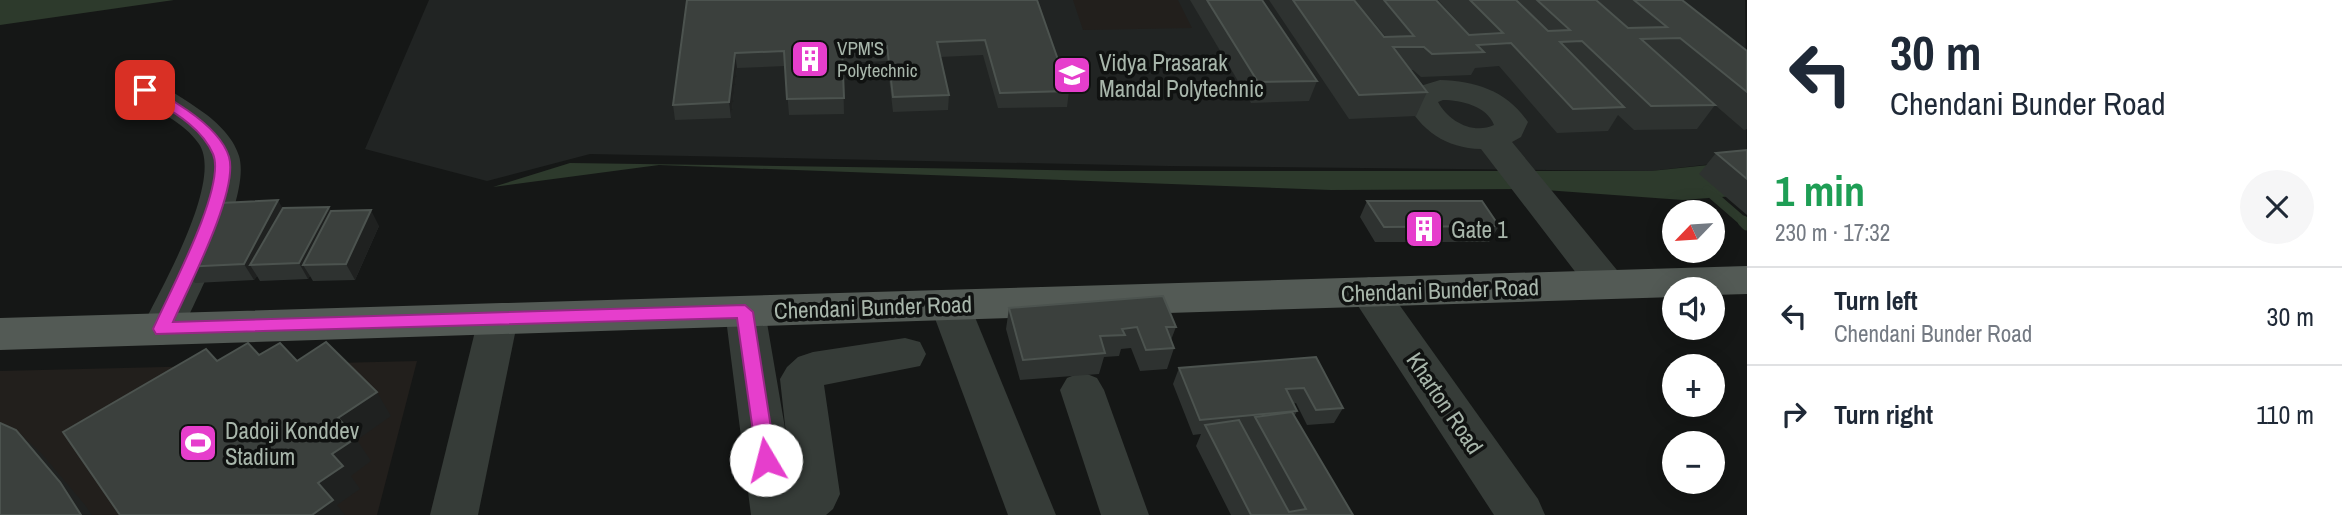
<!DOCTYPE html>
<meta charset="utf-8">
<style>
body{margin:0;font-family:"Archivo Narrow",sans-serif;background:#f6f6f7;color:#1f2937;height:100vh;display:flex;flex-direction:column;font-size:26px;white-space:nowrap}
*{box-sizing:border-box;margin:0}
p{font-size:23px;color:#747a83}
.icon{flex:none;width:38px;height:38px;fill:none;stroke:currentColor;stroke-width:2;stroke-linecap:round;stroke-linejoin:round}
.map{position:relative;flex:1;overflow:hidden}
.panel{display:flex;flex-direction:column;background:#fff;width:595px}
.panel>*{flex:none}
.banner{background:#fff;color:#1f2937;overflow:hidden}
.needle{width:46px;rotate:245deg}
.tools{position:absolute;left:1662px;top:200px;display:grid;gap:14px}
.tools a{display:grid;place-items:center;width:63px;height:63px;border-radius:50%;background:#fff;box-shadow:0 4px 18px #0003;font-size:35px}
.pin{position:absolute;display:grid;place-items:center;width:60px;height:60px;color:#fff;margin:-30px;border-radius:14px;box-shadow:0 4px 10px #0006}
.me{position:absolute;width:77px;margin:-38px;rotate:352deg;stroke-linejoin:round;filter:drop-shadow(0 0 5px #0008)}
.turn{display:flex;align-items:center;gap:24px;height:147px;padding:0 28px;font-size:32px}
.turn .icon{width:91px;height:91px;stroke-width:2.5}
.turn b{display:block;font-size:49px;line-height:60px}
.round{display:grid;place-items:center;flex:none;width:74px;height:74px;border-radius:37px;background:#f6f6f7}
.headline{display:flex;align-items:center;justify-content:space-between;height:119px;padding:0 28px}
h1{font-size:42px;font-weight:700;line-height:52px;color:#1e9e55}
ul{padding:0;list-style:none}
li{display:flex;align-items:center;gap:21px;height:98px;padding:0 28px;border-top:2px solid #e0e1e3}
li div{flex:1}
li b{display:block;font-size:26px}
li em{font-style:normal}
main{display:flex;flex:1;min-height:0}
.map>svg:first-child{display:block}
</style>
<main>
<div class="map">
<svg width="1747" height="515" viewBox="0 0 1747 515">
<rect width="100%" height="100%" fill="#151716"/>
<!-- built -->
<path fill="#212423" d="M429 0H1745L1747 160 1651 171 1168 166 590 154 487 181 365 149Z"/>
<!-- green -->
<g fill="#221f1c">
<path d="M1073 0H1178L1192 28 1083 30Z"/>
<path d="M417 361 377 515H0V371Z"/>
</g>
<!-- water -->
<g fill="#2d3a2c">
<path d="M0 0H174L0 25Z"/>
<path d="M1747 161V195L1683 200 1531 189 1331 190 659 165 493 187 570 163 1111 171H1651Z"/>
</g>
<g fill="none" stroke-linecap="round" stroke-linejoin="round">
<!-- stream-far1 -->
<path stroke="#2d3a2c" stroke-width="9" d="M1707 190 1745 223"/>
<!-- stream -->
<path stroke="#2d3a2c" stroke-width="11" d="M1743 221 1747 225"/>
<!-- minor -->
<g fill="#363c38" fill-rule="evenodd">
<path d="M145 80C164 85 181 97 197 108 214 119 233 136 239 156 251 195 199 291 183 329L177 340 162 345 147 340 141 329C159 292 224 181 199 144 184 122 156 110 134 97L129 90 134 83Z"/>
<path d="M1440 80C1476 81 1507 91 1528 122L1521 137 1512 142 1621 275 1627 285 1621 295 1607 299 1593 295 1481 149C1446 148 1421 131 1405 100L1417 87ZM1443 100C1461 100 1487 106 1494 125 1473 135 1448 121 1438 102Z"/>
<path d="M1369 277 1383 282 1538 499 1545 515H1494L1349 292 1355 282Z"/>
<path d="M950 290 964 294 970 305 1056 515H1008L930 305 936 294Z"/>
<path d="M745 296 759 300 765 311 786 434 780 379 787 367 798 357 813 352 905 338 920 342 926 354 920 366 824 385 840 494 833 509 826 515H751L725 311 731 300Z"/>
<path d="M498 304 512 308 518 319 478 515H430L478 319 484 308Z"/>
<path d="M1082 372 1097 378 1104 390 1149 515H1101L1060 390 1067 378Z"/>
</g>
<!-- major -->
<path fill="#535a55" fill-rule="evenodd" d="M1747 266V294L1713 295V289H1675V297L0 350V318Z"/>
</g>
<!-- wall -->
<g fill="#2e3230">
<path d="M687 0H1037L1069 91 1067 107 998 108 983 55 940 57 949 95 948 110 893 112 887 61 843 63 844 114 789 115 785 66 737 68 731 118 675 120 673 105Z"/>
<path d="M1190 0H1262L1317 81 1309 101 1251 103Z"/>
<path d="M1269 0H1354L1384 37H1386L1355 0H1436L1469 35H1470L1438 0H1682L1747 51V129L1744 130 1715 105 1697 129 1634 130 1618 115 1608 131 1557 133 1499 66 1475 68 1471 75 1421 77 1413 70H1411L1427 92 1416 116 1349 119Z"/>
<path d="M1747 150V215L1699 174 1716 153Z"/>
<path d="M1367 201 1499 226 1489 242H1375L1360 217Z"/>
<path d="M283 208 331 211 379 226 355 280 313 281 310 276 308 279 260 281 257 276 254 280 195 283 183 267Z"/>
<path d="M1009 308 1176 327 1171 340 1174 348 1167 369 1140 371 1131 348 1121 349 1119 356 1104 357 1099 374 1020 380 1006 329Z"/>
<path d="M1316 357 1343 408 1334 423 1307 425 1296 403 1293 404 1297 411 1294 417 1353 515H1231L1196 446 1201 434 1193 435 1173 384 1179 368Z"/>
</g>
<!-- shaded-wall -->
<g fill="#1f2120">
<path d="M735 53 737 68 731 118 729 102Z"/>
<path d="M278 200 287 216 250 265 257 276 254 280 244 264Z"/>
<path d="M329 207 337 223 303 265 310 276 308 279 299 263Z"/>
<path d="M371 210 379 226 355 280 346 264Z"/>
<path d="M377 392 391 416 357 440 371 461 351 476 360 489 337 505 345 515H312L318 483 332 454 338 418Z"/>
<path d="M16 430 42 454 85 505 92 515H81Z"/>
</g>
<!-- building -->
<g fill="#3b403d" stroke="#4c534f" stroke-width="2">
<path d="M687 0H1037L1069 91 1000 93 985 40 937 42 949 95 893 97 887 46 842 47 844 98 787 99 784 51 735 53 729 102 673 105Z"/>
<path d="M1207 0H1262L1317 81 1258 82Z"/>
<path d="M1293 0H1354L1384 37 1414 36 1384 0H1436L1469 35 1503 33 1470 0H1516L1548 31 1570 30 1537 0H1596L1628 28 1667 27 1634 0H1682L1747 51V92L1680 38 1641 39 1715 105 1651 106 1582 41 1560 42 1624 107 1573 109 1511 43 1477 45 1484 52 1432 54 1424 47H1393L1427 92 1359 95Z"/>
<path d="M1747 150V179L1716 153Z"/>
<path d="M278 200 244 264 183 267 221 203Z"/>
<path d="M1367 201H1482L1499 226 1384 227Z"/>
<path d="M329 207 299 263 250 265 283 208Z"/>
<path d="M371 210 346 264 303 265 331 211Z"/>
<path d="M1163 296 1176 327H1166L1174 348 1146 350 1137 327 1122 329 1125 335 1100 336 1105 353 1023 360 1009 308Z"/>
<path d="M326 342 377 392 338 418 356 438 332 454 343 466 318 483 333 500 312 515H120L63 432 206 349 217 361 248 343 259 355 280 343 297 361Z"/>
<path d="M1316 357 1343 408 1316 410 1304 388 1286 389 1297 411 1200 420 1179 368Z"/>
<path d="M1292 412 1353 515H1251L1205 425 1239 420 1289 512 1306 509 1255 417Z"/>
<path d="M0 423 16 430 60 482 81 515H0Z"/>
</g>
<!-- route -->
<path fill="#e63ecc" stroke="#962885" stroke-width="2" d="M145 86C160 90 174 102 187 110 203 121 223 137 229 157 239 191 188 288 173 322L745 305 753 312 776 460 773 466 766 469 760 466 757 460 737 318 156 334 153 329C168 295 227 186 213 154 200 124 167 109 141 92L139 90Z"/>
<!-- icons -->
<defs>
<symbol id="building-square" viewBox="-11 -11 22 22"><rect x="-9" y="-9" width="18" height="18" rx="4" fill="#e63ecc" stroke="#101211"/><path d="M-4-6H4V6H1V3H-1V6H-4ZM-2.5-4.3h1.7v1.8h-1.7ZM.8-4.3h1.7v1.8H.8ZM-2.5-1h1.7V.8h-1.7ZM.8-1h1.7V.8H.8Z" fill="#fff"/></symbol>
<symbol id="university-square" viewBox="-11 -11 22 22"><rect x="-9" y="-9" width="18" height="18" rx="4" fill="#e63ecc" stroke="#101211"/><path d="M0-5L7-2L0 1L-7-2ZM-4 1L0 2.5L4 1V4Q0 6-4 4Z" fill="#fff"/></symbol>
<symbol id="stadium-square" viewBox="-11 -11 22 22"><rect x="-9" y="-9" width="18" height="18" rx="4" fill="#e63ecc" stroke="#101211"/><path d="M0-5a6.5 5 0 1 0 0 10a6.5 5 0 1 0 0-10ZM-3.5-1.8h7v3.6h-7Z" fill="#fff"/></symbol>
</defs>
<g fill-rule="evenodd">
<use href="#building-square" x="788" y="37" width="44" height="44"/>
<use href="#university-square" x="1050" y="53" width="44" height="44"/>
<use href="#building-square" x="1402" y="207" width="44" height="44"/>
<use href="#stadium-square" x="176" y="421" width="44" height="44"/>
</g>
<g text-anchor="middle" dominant-baseline="central" stroke-width="7" stroke-linejoin="round" paint-order="stroke">
<!-- far-poi labels -->
<g font-size="19" fill="#a8b6ab" stroke="#101211" text-anchor="start">
<text x="837" y="48">VPM'S<tspan x="837" dy="22">Polytechnic</tspan></text>
</g>
<!-- poi labels -->
<g font-size="23" fill="#a8b6ab" stroke="#101211" text-anchor="start">
<text x="1099" y="62">Vidya Prasarak<tspan x="1099" dy="26">Mandal Polytechnic</tspan></text>
<text x="1451" y="229">Gate 1</text>
<text x="225" y="430">Dadoji Konddev<tspan x="225" dy="26">Stadium</tspan></text>
</g>
<!-- street labels -->
<g font-size="23" fill="#a8b6ab" stroke="#101211">
<text transform="translate(1440 290) rotate(-2)">Chendani Bunder Road</text>
<text transform="translate(873 307) rotate(-2)">Chendani Bunder Road</text>
<text transform="translate(1445 403) rotate(56)">Kharton Road</text>
</g>
</g>
</svg>
<div class="tools">
<a><svg class="needle" viewBox="-14 -14 28 28"><path d="M0-13l5 13h-10z" fill="#e53935"/><path d="M0 13l5-13h-10z" fill="#747a83"/></svg></a>
<a><svg class="icon" aria-label="sound" viewBox="0 0 24 24"><path d="M4 9h4l5-4v14l-5-4H4zM17 9q2 3 0 6"/></svg></a>
<a>+</a>
<a>−</a>
</div>
<div class="pin" style="left:145px;top:90px;background:#d93025"><svg class="icon" aria-label="arrive" viewBox="0 0 24 24"><path d="M6 21V4h12l-3 4 3 4H6"/></svg></div>
<svg class="me" style="left:766px;top:460px" viewBox="-20 -20 40 40"><circle r="19" fill="#fff"/><path d="M0-13L10 11 0 6-10 11z" fill="#e63ecc"/></svg>
</div>
<section class="panel">
<div class="banner">
<div class="turn"><svg class="icon" aria-label="left" viewBox="0 0 24 24"><path d="M17 20v-9H6M10 6l-5 5 5 5"/></svg><div><b>30 m</b>Chendani Bunder Road</div></div>
</div>
<div class="headline"><div><h1>1 min</h1><p>230 m · 17:32</p></div><a class="round"><svg class="icon" aria-label="close" viewBox="0 0 24 24"><path d="M6 6l12 12M18 6L6 18"/></svg></a></div>
<ul>
<li><svg class="icon" aria-label="left" viewBox="0 0 24 24"><path d="M17 20v-9H6M10 6l-5 5 5 5"/></svg><div><b>Turn left</b><p>Chendani Bunder Road</p></div><em>30 m</em></li>
<li><svg class="icon" aria-label="right" viewBox="0 0 24 24"><path d="M7 20v-9h11M14 6l5 5-5 5"/></svg><div><b>Turn right</b></div><em>110 m</em></li>
</ul>
</section>
</main>
